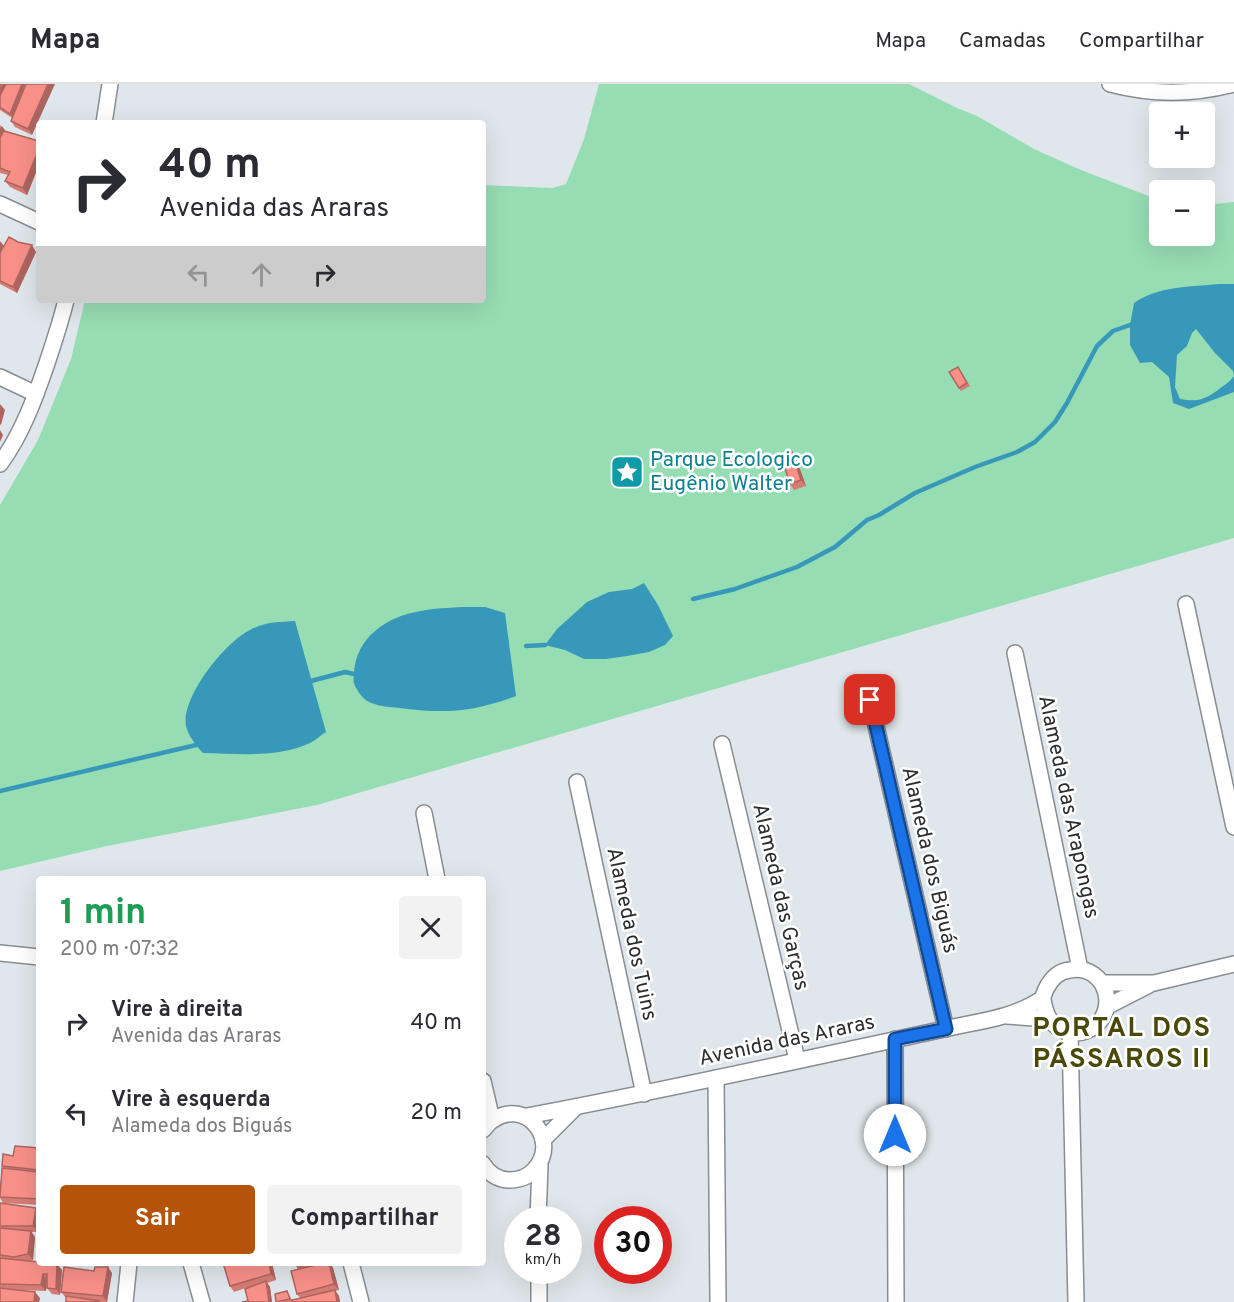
<!DOCTYPE html>
<html lang="pt">
<meta charset="utf-8">
<style>
body{margin:0;font-family:Overpass,sans-serif;background:#f2f2f3;color:#2b2b33;height:100vh;display:flex;flex-direction:column;font-size:22px;white-space:nowrap}
*{box-sizing:border-box;margin:0}
p{font-size:20px;color:#7c7c81}
.icon{flex:none;width:33px;height:33px;fill:none;stroke:currentColor;stroke-width:2;stroke-linecap:round;stroke-linejoin:round}
.map{position:relative;flex:1;overflow:hidden}
.panel{position:absolute;left:36px;top:792px;width:450px;height:390px;display:flex;flex-direction:column;background:#fff;border-radius:6px;box-shadow:0 6px 24px #0002}
.panel>*{flex:none}
.hud{position:absolute;left:36px;top:36px;width:450px;height:183px;border-radius:6px;box-shadow:0 6px 24px #0002;background:#fff;color:#2b2b33;overflow:hidden}
.controls{position:absolute;left:1149px;top:18px;display:grid;gap:12px}
.controls a{display:grid;place-items:center;width:66px;height:66px;border-radius:6px;background:#fff;box-shadow:0 6px 24px #0002;font-size:30px}
.speed{position:absolute;left:504px;top:1122px;display:flex;gap:12px;font-size:30px;font-weight:700;text-align:center}
.speed>*{display:grid;place-content:center;width:78px;height:78px;border-radius:50%;background:#fff;box-shadow:0 6px 24px #0002;line-height:1}
.speed small{font-size:15px;font-weight:400}
.speed .limit{border:9px solid #d22;background:#fff;color:#111}
.pin{position:absolute;display:grid;place-items:center;width:51px;height:51px;color:#fff;margin:-26px;border-radius:12px;box-shadow:0 3px 9px #0006}
.me{position:absolute;width:66px;margin:-33px;rotate:0deg;stroke-linejoin:round;filter:drop-shadow(0 0 4px #0008)}
.turn{display:flex;align-items:center;gap:21px;height:126px;padding:0 24px;font-size:27px}
.turn .icon{width:78px;height:78px;stroke-width:2.5}
.turn b{display:block;font-size:42px;line-height:51px}
.lanes{display:flex;align-items:center;height:57px;padding:0 24px;background:#0003;justify-content:center;gap:30px;direction:ltr}
.lanes .off{opacity:.35}
.round{display:grid;place-items:center;flex:none;width:63px;height:63px;border-radius:6px;background:#f2f2f3}
.headline{display:flex;align-items:center;justify-content:space-between;height:102px;padding:0 24px}
h1{font-size:36px;font-weight:700;line-height:45px;color:#1e9e55}
.button{display:flex;gap:12px;margin-top:auto;padding:12px 24px}
.button a{flex:1;height:69px;border-radius:6px;background:#b45309;color:#fff;font-size:24px;font-weight:700;line-height:69px;text-align:center}
.button a+a{background:#f2f2f3;color:#2b2b33}
ul{padding:0;list-style:none}
li{display:flex;align-items:center;gap:18px;height:90px;padding:0 24px}
li div{flex:1}
li b{display:block;font-size:22px}
li em{font-style:normal}
header{display:flex;align-items:center;gap:36px;box-sizing:border-box;height:84px;padding:0 30px;background:#fff;border-bottom:2px solid #e1e1e2}
header strong{font-size:28px}
nav{display:flex;gap:33px;margin-inline-start:auto;font-size:21px}
.map>svg:first-child{display:block}
</style>
<header>
<strong>Mapa</strong>
<nav><a>Mapa</a><a>Camadas</a><a>Compartilhar</a></nav>
</header>
<div class="map">
<svg width="1234" height="1218" viewBox="0 0 1234 1218">
<rect width="100%" height="100%" fill="#e0e7ec"/>
<!-- green -->
<path fill="#97ddb4" d="M599 0H909L957 24 977 32 1034 65 1081 86 1159 116 1160 152H1204L1205 121 1234 118V454L317 721 107 762 0 787V421L38 356 71 275 85 216H483V101L552 104 566 100 584 55Z"/>
<!-- water -->
<g fill="#3798b9" fill-rule="evenodd">
<path d="M1219 200H1234V308L1189 325 1173 319 1169 293 1152 278 1140 279 1130 261V241L1134 219C1158 202 1190 203 1219 200ZM1196 245 1215 269 1233 287 1234 292C1230 298 1224 301 1218 306 1204 316 1197 318 1180 315L1175 303 1177 271 1187 262 1192 249Z"/>
<path d="M644 499 658 521 673 552 665 561 649 568 627 572 606 575H584L565 566 545 561 557 545 587 518 609 508 632 505Z"/>
<path d="M462 523H485L505 529 516 612C473 628 444 630 399 624 389 623 376 622 367 617 363 615 355 604 354 599 353 598 354 592 354 590 355 554 387 532 421 527 434 524 448 524 462 523Z"/>
<path d="M295 537 326 648C321 651 316 656 310 659 278 674 238 670 203 669 196 662 188 651 186 642 181 613 225 558 250 546 264 538 279 538 295 537Z"/>
</g>
<g fill="none" stroke-linecap="round" stroke-linejoin="round">
<!-- stream -->
<g stroke="#3798b9" stroke-width="4.5">
<path d="M693 515 735 505 797 483 835 463 867 436 879 431 915 409 975 383 1017 368 1035 358 1055 338 1067 319 1097 262 1113 247 1130 241"/>
<path d="M526 562 545 561"/>
<path d="M311 597 345 588 354 590"/>
<path d="M0 707 196 661"/>
</g>
<defs>
<g id="street">
<path d="M1110 0C1153 11 1191 11 1234 0"/>
<path d="M104 39 110 0"/>
<path d="M0 120 39 138"/>
<path d="M0 293 36 310"/>
<path d="M0 380C22 350 35 314 47 279 54 258 61 237 66 216"/>
<path d="M1186 520 1234 743"/>
<path d="M1015 569 1080 885"/>
<path d="M870 616 946 945"/>
<path d="M722 660 797 976"/>
<path d="M577 698 644 1010"/>
<path d="M424 729 437 795"/>
<path d="M0 869 39 873"/>
<path d="M1103 899H1154L1234 880"/>
<path d="M1108 922 1149 901"/>
<path d="M1007 932 1049 935"/>
<path d="M1070 949 1076 1218"/>
<path d="M895 955 896 1218"/>
<path d="M716 994 718 1218"/>
<path d="M483 997 492 1036"/>
<path d="M527 1032C673 1005 818 972 963 941 989 936 1017 931 1040 916 1044 913 1044 909 1046 905 1051 895 1059 887 1070 886 1108 879 1122 933 1086 947 1074 952 1058 947 1050 936 1046 930 1044 922 1043 915"/>
<path d="M483 1046C486 1043 489 1038 493 1036 527 1013 561 1058 534 1086 528 1093 519 1096 509 1096 498 1096 488 1089 483 1080"/>
<path d="M543 1056 576 1023"/>
<path d="M538 1136 540 1081"/>
<path d="M191 1179 202 1218"/>
<path d="M351 1179 361 1218"/>
<path d="M539 1186V1218"/>
<path d="M125 1218 129 1179"/>
</g>
</defs>
<!-- street casing -->
<use href="#street" stroke="#878d92" stroke-width="18"/>
<!-- street -->
<use href="#street" stroke="#fff" stroke-width="15"/>
</g>
<!-- wall -->
<g fill="#d57c75">
<path d="M0 0 32 51 15 43 11 37 12 34 0 26Z"/>
<path d="M0 41 6 47 39 57V81L27 111 10 103 5 97 8 91 0 89Z"/>
<path d="M0 157 4 162 36 168 17 209 0 200Z"/>
<path d="M958 283 970 302 961 307 949 288Z"/>
<path d="M796 374 806 402 794 406 790 400Z"/>
<path d="M39 1064V1121L3 1119 0 1114V1101L3 1084 2 1082 13 1072Z"/>
<path d="M39 1122V1137L37 1148H31L35 1153 33 1176 30 1177 55 1180 62 1186 60 1211 52 1210 47 1204V1196L46 1207 19 1206 40 1214 39 1218H0V1144L2 1145 0 1142 38 1127Z"/>
<path d="M272 1179 276 1196 267 1199 270 1203 272 1218H242L248 1217 246 1204 234 1208 230 1202Z"/>
<path d="M296 1179H330L333 1184 339 1206 335 1207 339 1212 340 1218H276L287 1207 292 1216 300 1214 297 1210 299 1185Z"/>
<path d="M112 1189 107 1218H66V1214L61 1208Z"/>
</g>
<!-- shaded-wall -->
<g fill="#ae655f">
<path d="M3 0H10L0 23V7Z"/>
<path d="M22 0H29L15 36 10 30Z"/>
<path d="M48 0H55L32 51 28 45Z"/>
<path d="M2 42 6 48 0 60V45Z"/>
<path d="M39 65V81L27 111 23 104Z"/>
<path d="M1 158 5 164 0 173V159Z"/>
<path d="M32 161 36 168 17 209 13 203Z"/>
<path d="M0 320 5 326 1 341 0 340Z"/>
<path d="M0 346 3 351 0 358Z"/>
<path d="M792 368 796 374 806 402 801 396Z"/>
<path d="M36 1124 39 1128 37 1132 39 1135 37 1148 33 1142Z"/>
<path d="M31 1147 35 1153 33 1176 28 1170Z"/>
<path d="M269 1179H272L276 1196 271 1190Z"/>
<path d="M329 1179 333 1184 339 1206 334 1200Z"/>
<path d="M57 1180 62 1186 60 1211 56 1205Z"/>
<path d="M108 1183 112 1189 107 1218 103 1212Z"/>
<path d="M43 1190 47 1196 46 1207 41 1201Z"/>
<path d="M266 1197 270 1203 272 1218H269Z"/>
<path d="M335 1206 339 1212 340 1218H337Z"/>
<path d="M35 1208 40 1214 39 1218H34Z"/>
</g>
<!-- building -->
<g fill="#f89088" stroke="#ae655f" stroke-width="1.5">
<path d="M0 0H3L0 7Z"/>
<path d="M6 0H22L10 30 0 23V12Z"/>
<path d="M26 0H48L28 45 11 37Z"/>
<path d="M4 47 39 57V65L23 104 5 97 10 88 0 84V54Z"/>
<path d="M9 153 18 158 32 161 13 203 0 197V169Z"/>
<path d="M958 283 967 299 959 304 949 288Z"/>
<path d="M792 368 801 396 790 400 781 372Z"/>
<path d="M15 1062 39 1064V1086L2 1082 3 1070 13 1072Z"/>
<path d="M2 1084 39 1088V1115L0 1113Z"/>
<path d="M0 1119 36 1124 33 1142H0Z"/>
<path d="M0 1144 31 1147 28 1170 14 1173 0 1171Z"/>
<path d="M0 1174 39 1178V1179L57 1180 56 1205 47 1204V1190H43L41 1201 0 1200Z"/>
<path d="M223 1179H269L271 1190 230 1202Z"/>
<path d="M296 1179H311L298 1184Z"/>
<path d="M324 1179H329L334 1200 297 1210 291 1187Z"/>
<path d="M64 1183 94 1187 95 1183H108L103 1212 61 1208Z"/>
<path d="M266 1197 269 1218H242L248 1217 245 1205Z"/>
<path d="M0 1204 35 1208 34 1218H0Z"/>
<path d="M335 1206 337 1218H292V1216Z"/>
<path d="M287 1207 290 1215 276 1218 275 1210Z"/>
<path d="M66 1212 99 1217V1218H66Z"/>
</g>
<g fill="none" stroke-linecap="round" stroke-linejoin="round">
<defs>
<path id="route" d="M870 616 946 945 895 955V1051"/>
</defs>
<!-- route casing -->
<use href="#route" stroke="#114b97" stroke-width="15"/>
<!-- route -->
<use href="#route" stroke="#1a73e8" stroke-width="10"/>
</g>
<!-- icons -->
<defs>
<symbol id="sight-square" viewBox="-11 -11 22 22"><rect x="-9" y="-9" width="18" height="18" rx="4" fill="#0f9aa8" stroke="#fff"/><path d="M0-6L1.8-2.2L6-1.7L2.9 1.2L3.7 5.4L0 3.3L-3.7 5.4L-2.9 1.2L-6-1.7L-1.8-2.2Z" fill="#fff"/></symbol>
</defs>
<g fill-rule="evenodd">
<use href="#sight-square" x="608" y="369" width="38" height="38"/>
</g>
<g text-anchor="middle" dominant-baseline="central" stroke-width="5" stroke-linejoin="round" paint-order="stroke">
<!-- culture labels -->
<g font-size="21" fill="#0d838f" stroke="#fff" text-anchor="start">
<text x="650" y="376">Parque Ecologico<tspan x="650" dy="24">Eugênio Walter</tspan></text>
</g>
<!-- street labels -->
<g font-size="21" fill="#2b2d2f" stroke="#fff">
<text transform="translate(1068 723) rotate(78)">Alameda das Arapongas</text>
<text transform="translate(929 776) rotate(77)">Alameda dos Biguás</text>
<text transform="translate(780 813) rotate(77)">Alameda das Garças</text>
<text transform="translate(631 850) rotate(78)">Alameda dos Tuins</text>
<text transform="translate(787 957) rotate(-12)">Avenida das Araras</text>
</g>
<!-- district labels -->
<g font-size="27" font-weight="bold" letter-spacing="1.5" fill="#4b4909" stroke="#fff">
<text x="1122" y="945">PORTAL DOS<tspan x="1122" dy="31">PÁSSAROS II</tspan></text>
</g>
</g>
</svg>
<div class="controls">
<a>+</a>
<a>−</a>
</div>
<div class="speed"><div>28<small>km/h</small></div><div class="limit">30</div></div>
<div class="pin" style="left:870px;top:616px;background:#d93025"><svg class="icon" aria-label="arrive" viewBox="0 0 24 24"><path d="M6 21V4h12l-3 4 3 4H6"/></svg></div>
<svg class="me" style="left:895px;top:1051px" viewBox="-20 -20 40 40"><circle r="19" fill="#fff"/><path d="M0-13L10 11 0 6-10 11z" fill="#1a73e8"/></svg>
<div class="hud">
<div class="turn"><svg class="icon" aria-label="right" viewBox="0 0 24 24"><path d="M7 20v-9h11M14 6l5 5-5 5"/></svg><div><b>40 m</b>Avenida das Araras</div></div>
<div class="lanes"><svg class="icon off" aria-label="left" viewBox="0 0 24 24"><path d="M17 20v-9H6M10 6l-5 5 5 5"/></svg><svg class="icon off" aria-label="ahead" viewBox="0 0 24 24"><path d="M12 20V5M6 11l6-6 6 6"/></svg><svg class="icon" aria-label="right" viewBox="0 0 24 24"><path d="M7 20v-9h11M14 6l5 5-5 5"/></svg></div>
</div>
<section class="panel">
<div class="headline"><div><h1>1 min</h1><p>200 m · 07:32</p></div><a class="round"><svg class="icon" aria-label="close" viewBox="0 0 24 24"><path d="M6 6l12 12M18 6L6 18"/></svg></a></div>
<ul>
<li><svg class="icon" aria-label="right" viewBox="0 0 24 24"><path d="M7 20v-9h11M14 6l5 5-5 5"/></svg><div><b>Vire à direita</b><p>Avenida das Araras</p></div><em>40 m</em></li>
<li><svg class="icon" aria-label="left" viewBox="0 0 24 24"><path d="M17 20v-9H6M10 6l-5 5 5 5"/></svg><div><b>Vire à esquerda</b><p>Alameda dos Biguás</p></div><em>20 m</em></li>
</ul>
<div class="button"><a>Sair</a><a>Compartilhar</a></div>
</section>
</div>
